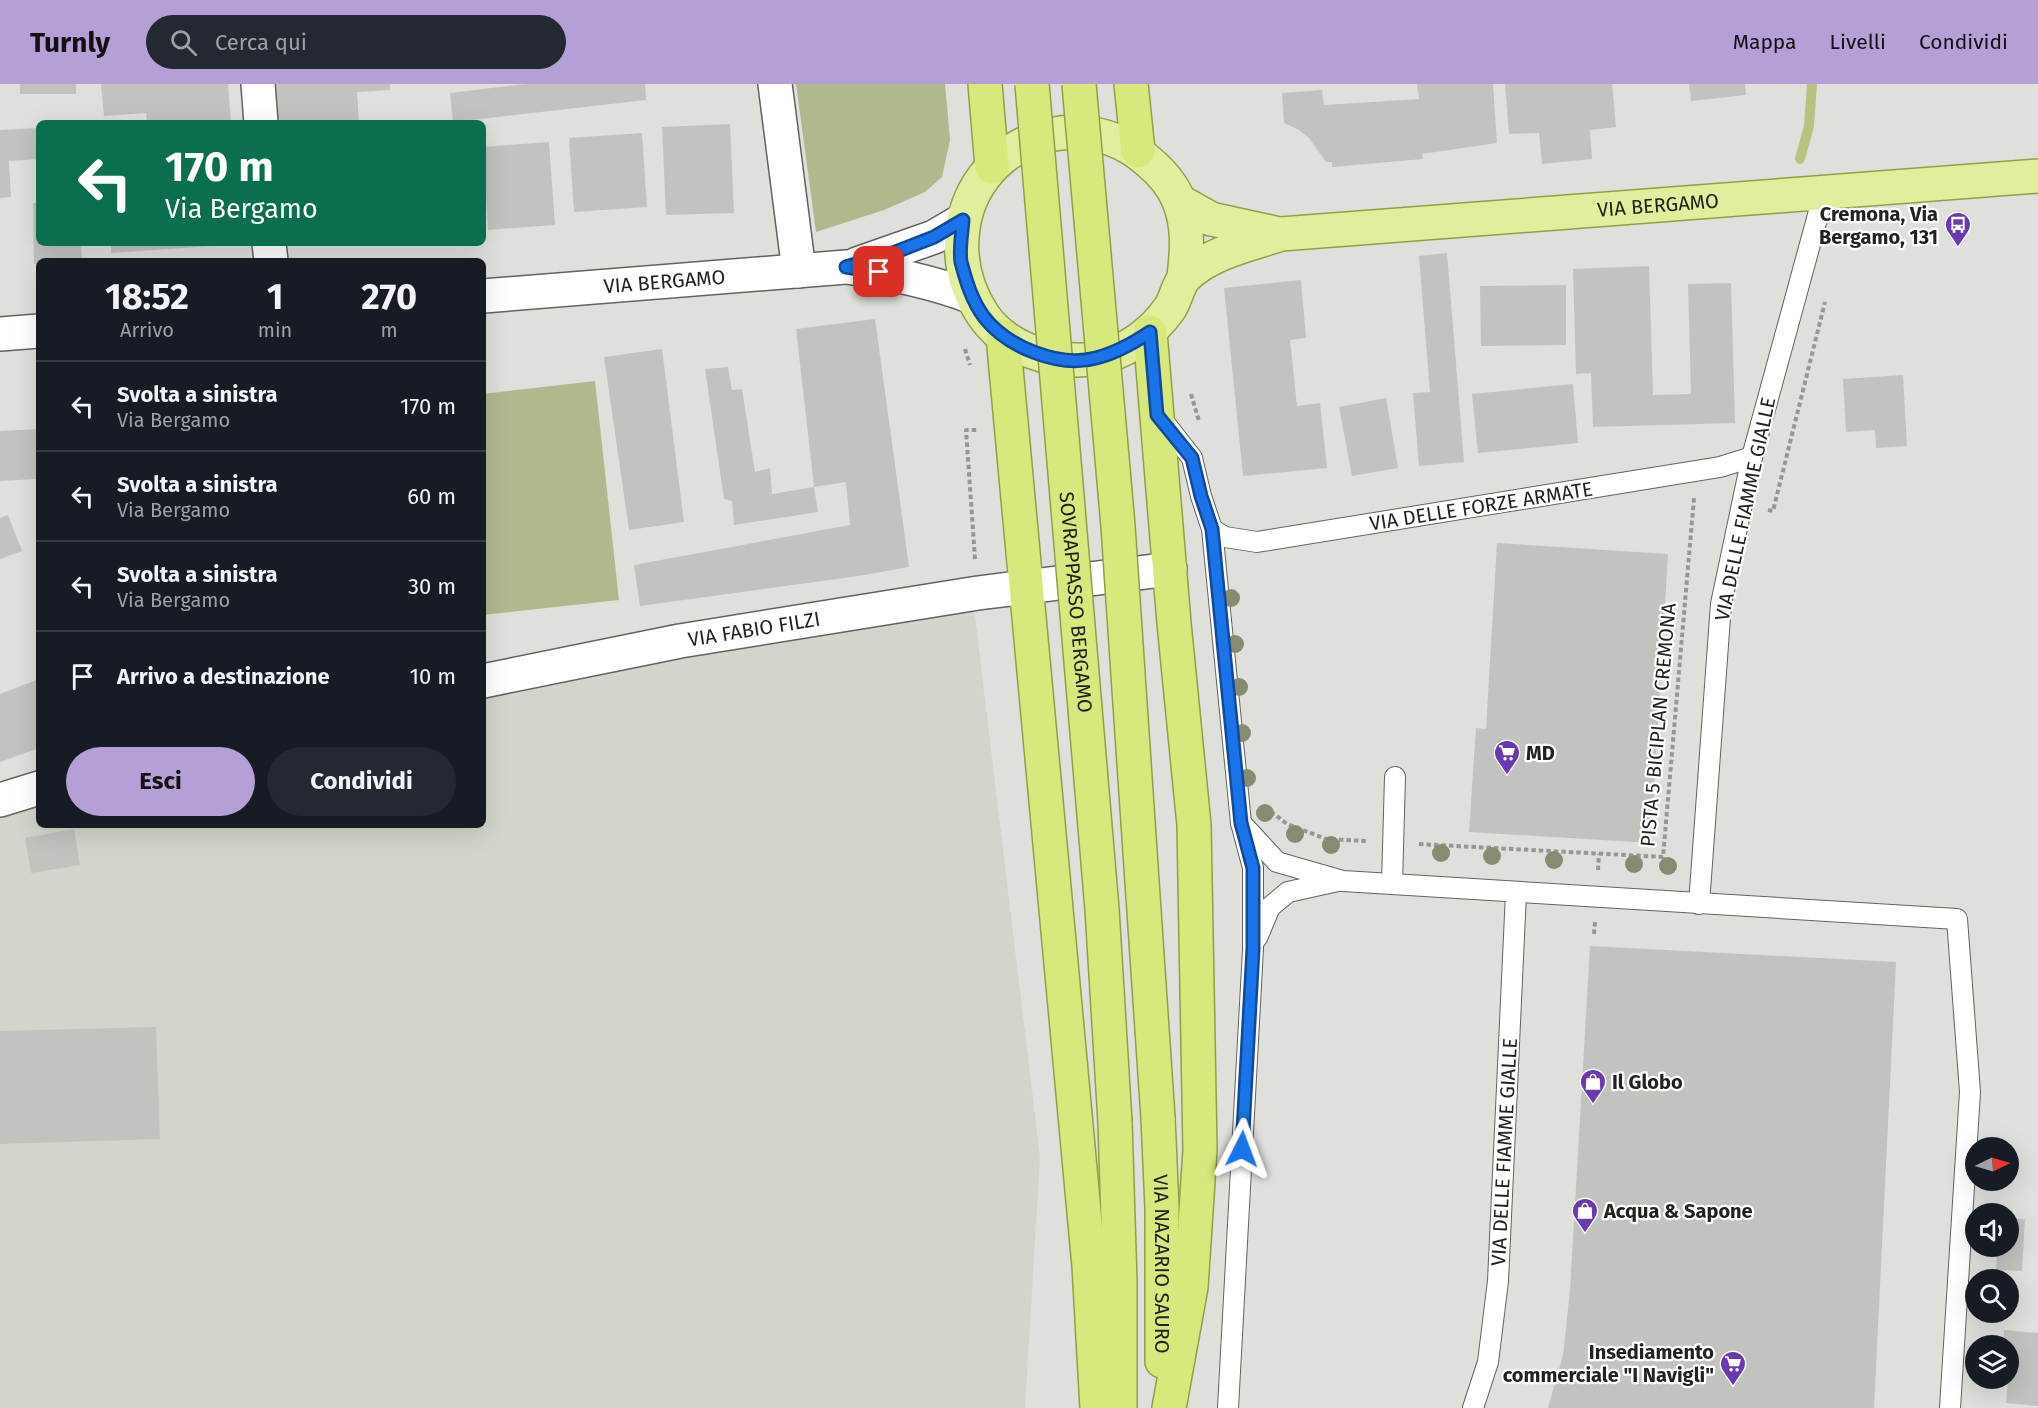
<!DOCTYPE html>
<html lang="it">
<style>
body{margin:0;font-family:"Fira Sans",sans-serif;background:#242831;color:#f1f3f6;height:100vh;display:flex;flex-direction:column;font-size:22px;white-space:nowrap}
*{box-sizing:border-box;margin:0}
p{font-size:20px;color:#9ea1a6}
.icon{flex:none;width:33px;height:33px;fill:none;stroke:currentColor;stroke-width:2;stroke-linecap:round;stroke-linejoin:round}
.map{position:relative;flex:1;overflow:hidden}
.panel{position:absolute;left:36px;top:174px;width:450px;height:570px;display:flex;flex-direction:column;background:#171b24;border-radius:9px;box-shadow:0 6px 24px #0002}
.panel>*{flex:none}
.banner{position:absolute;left:36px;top:36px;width:450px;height:126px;border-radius:9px;box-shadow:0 6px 24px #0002;background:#0b6e4f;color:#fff;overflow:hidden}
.needle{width:39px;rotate:85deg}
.fabs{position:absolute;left:1965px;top:1053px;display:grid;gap:12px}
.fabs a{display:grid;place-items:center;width:54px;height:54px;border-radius:50%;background:#171b24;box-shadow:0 6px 24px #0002;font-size:30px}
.pin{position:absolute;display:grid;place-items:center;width:51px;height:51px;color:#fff;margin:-26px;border-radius:12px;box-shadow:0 3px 9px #0006}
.me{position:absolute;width:66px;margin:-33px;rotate:3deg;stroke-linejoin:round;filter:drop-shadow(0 0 4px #0008)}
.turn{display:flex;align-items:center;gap:21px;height:126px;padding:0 30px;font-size:27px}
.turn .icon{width:78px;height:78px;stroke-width:2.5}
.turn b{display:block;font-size:42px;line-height:51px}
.eta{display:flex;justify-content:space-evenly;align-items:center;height:102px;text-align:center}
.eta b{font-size:36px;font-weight:700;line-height:42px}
.button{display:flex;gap:12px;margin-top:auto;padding:12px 30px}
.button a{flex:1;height:69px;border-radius:36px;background:#b49fd6;color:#111;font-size:24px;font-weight:700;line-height:69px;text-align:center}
.button a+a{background:#242831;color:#f1f3f6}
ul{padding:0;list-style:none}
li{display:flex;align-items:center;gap:18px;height:90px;padding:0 30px;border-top:2px solid #363941}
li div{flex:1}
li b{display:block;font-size:22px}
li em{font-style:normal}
header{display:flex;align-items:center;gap:36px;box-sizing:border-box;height:84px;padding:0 30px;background:#b49fd6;color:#111}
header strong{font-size:28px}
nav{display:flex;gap:33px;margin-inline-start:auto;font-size:21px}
.search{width:420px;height:54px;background:#242831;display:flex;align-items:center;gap:15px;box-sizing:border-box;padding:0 21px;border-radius:33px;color:#9ea1a6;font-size:22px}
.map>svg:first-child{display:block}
</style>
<header>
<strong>Turnly</strong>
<div class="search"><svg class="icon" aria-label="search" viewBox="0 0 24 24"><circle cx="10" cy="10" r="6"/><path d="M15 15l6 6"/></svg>Cerca qui</div>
<nav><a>Mappa</a><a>Livelli</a><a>Condividi</a></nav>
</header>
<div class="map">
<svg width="2038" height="1324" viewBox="0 0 2038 1324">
<rect width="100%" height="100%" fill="#dfe0dc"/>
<!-- built -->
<path fill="#d2d5cb" d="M969 518 975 532 1040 1073 1025 1324H0V725L39 715V741H483V612L673 573Z"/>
<!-- green -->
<g fill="#b0b98e">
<path d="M796 0H945L950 56 942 93 925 108 884 126 816 148Z"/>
<path d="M595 297 619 516 483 531V310Z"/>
</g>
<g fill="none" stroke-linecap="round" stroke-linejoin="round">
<!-- stream -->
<path stroke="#b6c381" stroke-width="10" d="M1800 75 1809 42 1812 0"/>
</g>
<!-- building -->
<g fill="#c2c3bf">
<rect x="20" y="0" width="56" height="10"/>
<path d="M101 0H228L231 39H147L146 29 104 32Z"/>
<path d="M264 0H390V6L357 8 359 39H266Z"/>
<path d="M525 0H645L646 16 453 38 450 9Z"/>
<path d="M1417 0H1493L1497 59 1422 70 1423 75 1332 83V78H1326L1309 54 1299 46 1284 39 1282 9 1322 6 1324 21 1419 15Z"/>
<path d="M1505 0H1612L1616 43 1590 46 1592 75 1542 80 1539 49 1509 50Z"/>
<path d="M1689 0H1745L1746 11 1691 17Z"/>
<path d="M730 40 734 129 666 131 662 43Z"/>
<path d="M39 44V75L9 77 11 113 0 114V46Z"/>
<path d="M642 49 647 123 574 128 569 54Z"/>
<path d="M549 58 555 141 488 146 483 63Z"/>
<path d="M33 119H39V159H81L82 177H39V180H34Z"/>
<path d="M111 159H226V161L111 169Z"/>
<path d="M1447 169 1464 378 1419 382 1413 309 1430 308 1419 172Z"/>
<path d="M1649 182 1653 311 1691 310 1688 200 1731 199 1735 339 1593 343 1591 289 1576 290 1573 185Z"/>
<path d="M1301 196 1306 254 1290 256 1297 322 1320 319 1327 384 1243 392 1224 204Z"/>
<path d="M1566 201V261L1481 262 1480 202Z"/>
<path d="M875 235 909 483 858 492 640 522 634 481 850 441 846 398 814 403 818 428 734 441 732 417 724 415 705 285 728 283 732 306 742 305 755 388 770 384 772 410 814 403 796 245Z"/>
<path d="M662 265 684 438 629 446 604 273Z"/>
<path d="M1903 291 1907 362 1876 364 1875 346 1846 348 1843 295Z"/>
<path d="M1573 300 1578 359 1478 369 1472 310Z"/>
<path d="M1386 314 1398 384 1352 392 1339 323Z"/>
<path d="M39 345V421H37L36 395 0 397V347Z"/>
<path d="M8 431 22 467 0 475V434Z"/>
<path d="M1497 459 1668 470 1651 759 1469 748 1476 644 1486 645Z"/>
<path d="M39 595V664L0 678V610Z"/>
<path d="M74 745 80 781 31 789 25 754Z"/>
<path d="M1590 862 1896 878 1874 1324H1548L1563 1271 1570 1206Z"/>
<path d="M156 943 160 1055 0 1060V947Z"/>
<path d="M2008 1134 2025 1135 2022 1187 1996 1186 1997 1162H2008Z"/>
<path d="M2004 1246 2038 1249V1322L2006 1319 2008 1294V1262H2003Z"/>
</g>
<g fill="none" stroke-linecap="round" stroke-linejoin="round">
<defs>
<g id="service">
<path d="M1160 333 1192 374 1201 412 1212 445 1241 739 1253 784V865L1228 1324"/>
<path d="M1212 445 1225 453 1257 458 1720 383 1752 373"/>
<path d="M1241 739 1277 778 1343 797 1957 835 1970 1008 1950 1324"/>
<path d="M1392 800 1395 693"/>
<path d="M1699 820 1721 520 1752 373 1824 109"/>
<path d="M1257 854 1270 823 1288 808 1338 797"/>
<path d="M1473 1324 1488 1278 1498 1197 1516 809"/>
</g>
<g id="minor">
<path d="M258 0 261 39"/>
<path d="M775 0 799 187"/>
<path d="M269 159 271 177"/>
</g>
<g id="tertiary">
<path id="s1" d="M483 597 680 557 978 509 1170 485"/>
<path d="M0 716 39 704"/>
</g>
<g id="secondary">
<path d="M857 180 934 153 963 136"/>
<path id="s2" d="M483 212 846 183C890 189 930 197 972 213"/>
<path d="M0 250 39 247"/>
</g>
<g id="primary">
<path d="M1179 117 1211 135 1279 150"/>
<path id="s3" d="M1184 193C1187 167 1189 142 1179 117 1173 102 1161 88 1149 78 1079 14 967 60 962 154 960 182 968 208 983 231 1006 265 1053 280 1092 275 1123 271 1152 250 1170 224 1176 215 1178 200 1186 192 1212 168 1248 161 1281 150L2038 92"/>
</g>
<g id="trunk">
<path d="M985 0 992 83"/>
<path d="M1131 0 1138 67"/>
<path d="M1150 248 1174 539 1194 741 1200 1066 1191 1203 1169 1324"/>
<path d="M1003 252 1089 1182 1097 1324"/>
<path id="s4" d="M1158 1034 1162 1124V1277"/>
<path d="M1115 1038 1120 1199V1324"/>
</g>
</defs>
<!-- service casing -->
<use href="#service" stroke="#626360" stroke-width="22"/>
<!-- minor casing -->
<use href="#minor" stroke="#626360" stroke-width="36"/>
<!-- tertiary casing -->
<use href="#tertiary" stroke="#626360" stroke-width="36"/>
<!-- secondary casing -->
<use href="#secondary" stroke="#626360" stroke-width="36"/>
<!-- primary casing -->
<use href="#primary" stroke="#919f47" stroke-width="36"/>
<!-- trunk casing -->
<use href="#trunk" stroke="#919f47" stroke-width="36"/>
<!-- path -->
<g stroke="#969794" stroke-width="4" stroke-dasharray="4.5 3" stroke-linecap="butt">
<path d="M965 265 970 281"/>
<path d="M1191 310 1199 337"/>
<path d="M1768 426 1773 427 1825 218"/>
<path d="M975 475 966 346H979"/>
<path d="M1265 723 1287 740 1326 755 1366 757"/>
<path d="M1419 760 1663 773 1694 414"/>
<path d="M1598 786 1599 770"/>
<path d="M1594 850 1595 838"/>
</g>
<!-- service -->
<use href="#service" stroke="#fff" stroke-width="20"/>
<!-- minor -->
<use href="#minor" stroke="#fff" stroke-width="33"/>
<!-- tertiary -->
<use href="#tertiary" stroke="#fff" stroke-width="33"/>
<!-- secondary -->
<use href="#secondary" stroke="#fff" stroke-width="33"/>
<!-- primary -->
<use href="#primary" stroke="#e1ee9d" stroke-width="33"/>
<!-- trunk -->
<use href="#trunk" stroke="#d7e87c" stroke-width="33"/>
<defs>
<g id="trunk-bridge">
<path id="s5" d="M1032 0 1102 825 1115 1038"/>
<path d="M1079 0 1118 442 1158 1034"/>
</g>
</defs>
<!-- trunk-bridge casing -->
<use href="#trunk-bridge" stroke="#919f47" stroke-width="36" stroke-linecap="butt"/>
<!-- trunk-bridge -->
<use href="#trunk-bridge" stroke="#d7e87c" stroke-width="33"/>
</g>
<!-- trees -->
<g fill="#878b6f">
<circle cx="1231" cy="514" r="9"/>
<circle cx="1235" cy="560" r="9"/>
<circle cx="1239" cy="603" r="9"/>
<circle cx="1242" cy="649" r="9"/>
<circle cx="1247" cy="694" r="9"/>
<circle cx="1265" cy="729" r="9"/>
<circle cx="1295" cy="750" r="9"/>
<circle cx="1331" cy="761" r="9"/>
<circle cx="1441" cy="769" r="9"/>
<circle cx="1492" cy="772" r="9"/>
<circle cx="1554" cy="776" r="9"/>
<circle cx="1634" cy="780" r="9"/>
<circle cx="1668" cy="782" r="9"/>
</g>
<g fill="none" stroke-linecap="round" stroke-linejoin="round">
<defs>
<path id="route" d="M879 188 846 183 893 169 934 153 963 136C962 149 959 165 961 178 966 197 972 217 984 233 1007 263 1059 284 1096 274 1116 269 1132 260 1150 248L1157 331 1192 374 1201 412 1212 445 1241 739 1253 784V865L1242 1065"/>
</defs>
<!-- route casing -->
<use href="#route" stroke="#114b97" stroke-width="15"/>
<!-- route -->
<use href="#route" stroke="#1a73e8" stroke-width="10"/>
</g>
<!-- icons -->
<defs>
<symbol id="bus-pin" viewBox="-11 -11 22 30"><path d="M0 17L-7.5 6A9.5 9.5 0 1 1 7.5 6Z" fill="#6939b0" stroke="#fff"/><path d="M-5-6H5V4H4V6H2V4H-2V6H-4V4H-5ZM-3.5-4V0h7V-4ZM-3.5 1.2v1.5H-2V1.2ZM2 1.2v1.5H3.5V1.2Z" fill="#fff"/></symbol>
<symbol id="supermarket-pin" viewBox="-11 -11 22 30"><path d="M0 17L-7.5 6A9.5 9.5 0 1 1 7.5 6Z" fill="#6939b0" stroke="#fff"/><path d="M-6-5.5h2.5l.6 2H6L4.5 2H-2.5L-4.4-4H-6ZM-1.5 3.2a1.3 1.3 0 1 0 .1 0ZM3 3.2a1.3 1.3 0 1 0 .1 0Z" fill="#fff"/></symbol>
<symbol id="shop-pin" viewBox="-11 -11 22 30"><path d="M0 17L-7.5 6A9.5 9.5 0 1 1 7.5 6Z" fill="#6939b0" stroke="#fff"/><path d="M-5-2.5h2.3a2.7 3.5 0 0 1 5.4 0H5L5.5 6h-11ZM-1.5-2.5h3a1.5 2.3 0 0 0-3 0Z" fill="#fff"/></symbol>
</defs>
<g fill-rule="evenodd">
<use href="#bus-pin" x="1943" y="126" width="30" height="40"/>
<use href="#supermarket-pin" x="1492" y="654" width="30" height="40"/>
<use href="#shop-pin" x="1578" y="983" width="30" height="40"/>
<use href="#shop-pin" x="1570" y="1112" width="30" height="40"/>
<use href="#supermarket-pin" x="1718" y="1265" width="30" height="40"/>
</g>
<g text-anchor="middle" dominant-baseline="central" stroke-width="4.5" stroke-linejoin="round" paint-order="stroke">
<!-- street labels -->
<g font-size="20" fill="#222321" stroke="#fff">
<text stroke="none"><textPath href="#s3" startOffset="1198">VIA BERGAMO</textPath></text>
<text stroke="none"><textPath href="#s2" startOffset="182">VIA BERGAMO</textPath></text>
<text transform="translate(1481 422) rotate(-9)">VIA DELLE FORZE ARMATE</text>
<text transform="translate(1745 425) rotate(-78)">VIA DELLE FIAMME GIALLE</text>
<text stroke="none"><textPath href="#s5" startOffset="520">SOVRAPPASSO BERGAMO</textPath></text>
<text stroke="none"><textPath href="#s1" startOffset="276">VIA FABIO FILZI</textPath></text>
<text transform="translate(1658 641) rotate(-85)">PISTA 5 BICIPLAN CREMONA</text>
<text transform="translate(1504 1068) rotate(-87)">VIA DELLE FIAMME GIALLE</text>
<text stroke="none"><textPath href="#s4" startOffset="146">VIA NAZARIO SAURO</textPath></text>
</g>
<!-- poi labels -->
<g font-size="20" font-weight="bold" fill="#222321" stroke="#fff" text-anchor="start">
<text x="1938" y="130" text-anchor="end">Cremona, Via<tspan x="1938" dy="23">Bergamo, 131</tspan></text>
<text x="1526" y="669">MD</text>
<text x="1612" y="998">Il Globo</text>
<text x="1604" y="1127">Acqua &amp; Sapone</text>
<text x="1714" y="1268" text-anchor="end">Insediamento<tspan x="1714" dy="23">commerciale "I Navigli"</tspan></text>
</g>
</g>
</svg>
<div class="fabs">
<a><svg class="needle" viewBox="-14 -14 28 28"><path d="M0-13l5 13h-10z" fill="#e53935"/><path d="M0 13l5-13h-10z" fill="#9ea1a6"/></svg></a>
<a><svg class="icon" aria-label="sound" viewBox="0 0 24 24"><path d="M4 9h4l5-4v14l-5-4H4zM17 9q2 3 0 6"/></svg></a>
<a><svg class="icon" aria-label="search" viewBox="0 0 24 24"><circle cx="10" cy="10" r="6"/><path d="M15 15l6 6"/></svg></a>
<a><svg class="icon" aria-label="layers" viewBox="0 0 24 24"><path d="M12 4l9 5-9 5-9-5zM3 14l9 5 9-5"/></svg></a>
</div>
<div class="pin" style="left:879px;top:188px;background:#d93025"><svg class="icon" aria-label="arrive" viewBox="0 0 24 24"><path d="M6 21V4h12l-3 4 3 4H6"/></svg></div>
<svg class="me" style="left:1242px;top:1065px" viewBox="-20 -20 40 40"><path d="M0-17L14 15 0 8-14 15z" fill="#1a73e8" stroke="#fff" stroke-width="4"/></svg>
<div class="banner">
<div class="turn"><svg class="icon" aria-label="left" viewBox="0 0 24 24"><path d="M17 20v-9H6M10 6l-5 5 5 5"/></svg><div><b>170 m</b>Via Bergamo</div></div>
</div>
<section class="panel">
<div class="eta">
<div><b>18:52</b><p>Arrivo</p></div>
<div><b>1</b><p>min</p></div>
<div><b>270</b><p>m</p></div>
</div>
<ul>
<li><svg class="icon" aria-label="left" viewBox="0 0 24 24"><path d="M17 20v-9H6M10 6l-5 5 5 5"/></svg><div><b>Svolta a sinistra</b><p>Via Bergamo</p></div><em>170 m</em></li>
<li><svg class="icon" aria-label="left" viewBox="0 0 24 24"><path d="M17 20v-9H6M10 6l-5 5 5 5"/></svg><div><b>Svolta a sinistra</b><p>Via Bergamo</p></div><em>60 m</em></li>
<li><svg class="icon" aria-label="left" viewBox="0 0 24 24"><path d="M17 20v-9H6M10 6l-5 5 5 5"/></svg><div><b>Svolta a sinistra</b><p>Via Bergamo</p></div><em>30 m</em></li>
<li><svg class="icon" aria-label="arrive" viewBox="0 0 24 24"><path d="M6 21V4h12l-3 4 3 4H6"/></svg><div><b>Arrivo a destinazione</b></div><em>10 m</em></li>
</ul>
<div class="button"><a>Esci</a><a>Condividi</a></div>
</section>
</div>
